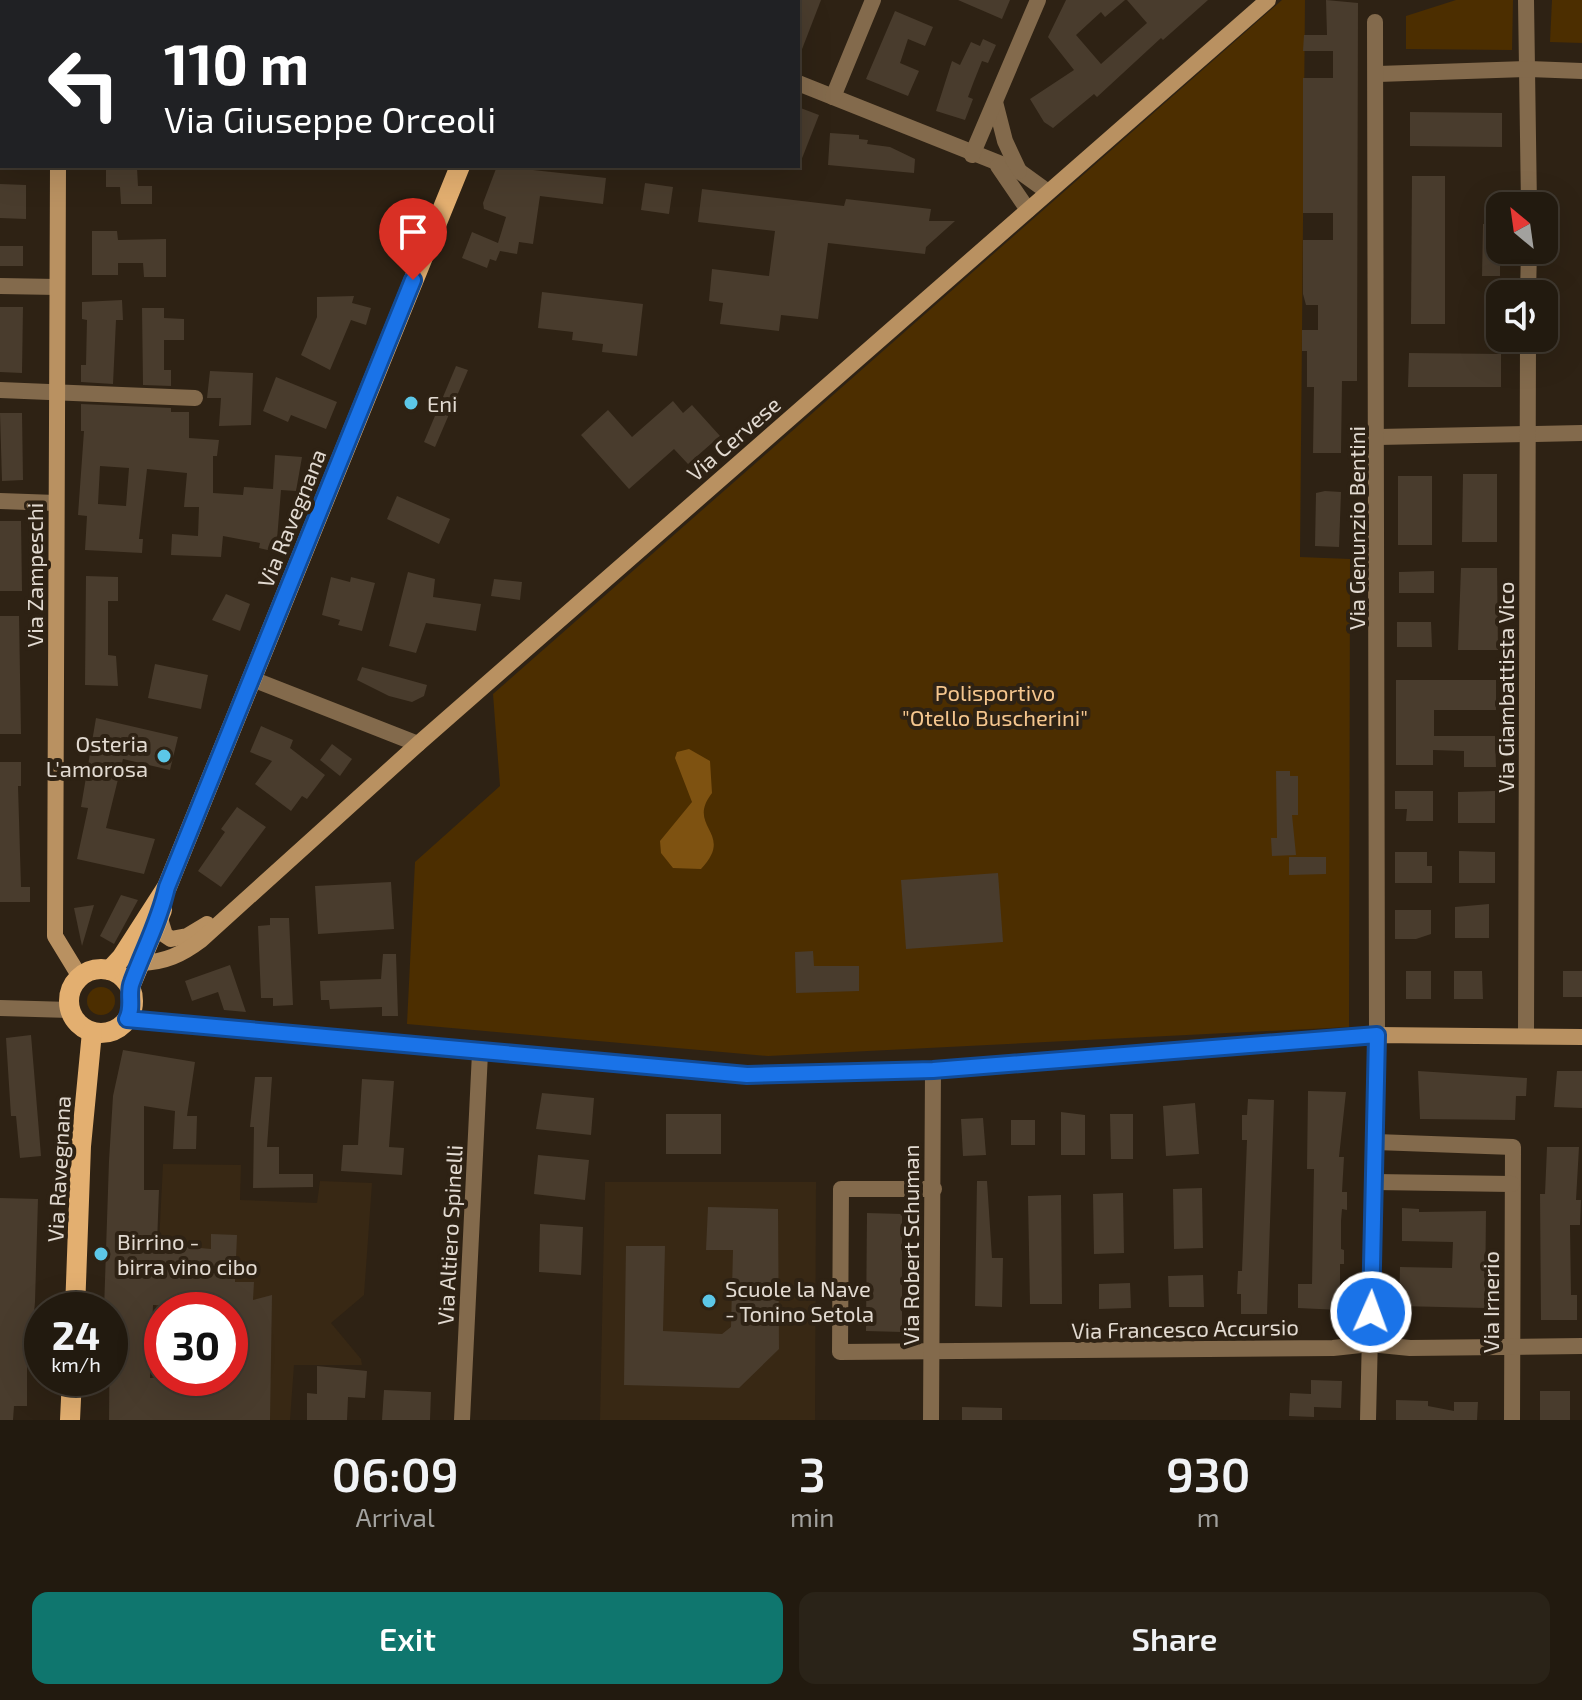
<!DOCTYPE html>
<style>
body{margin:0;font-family:"Exo 2",sans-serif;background:#2a2318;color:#f1f3f6;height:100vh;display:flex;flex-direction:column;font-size:30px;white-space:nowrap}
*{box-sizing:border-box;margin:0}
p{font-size:26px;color:#a2a19e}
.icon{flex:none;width:44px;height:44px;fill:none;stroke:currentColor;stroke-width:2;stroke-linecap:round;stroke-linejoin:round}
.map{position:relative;height:1420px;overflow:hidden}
.side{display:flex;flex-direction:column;background:#221a0f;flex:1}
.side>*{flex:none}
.hud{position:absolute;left:0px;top:0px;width:800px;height:168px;box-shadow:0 8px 32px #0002,0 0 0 2px #3f382f;background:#202124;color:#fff;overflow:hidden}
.needle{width:52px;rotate:331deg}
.tools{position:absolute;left:1486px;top:192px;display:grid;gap:16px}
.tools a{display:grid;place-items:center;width:72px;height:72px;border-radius:16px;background:#221a0f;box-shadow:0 8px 32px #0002,0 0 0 2px #3f382f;font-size:40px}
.speed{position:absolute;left:24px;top:1292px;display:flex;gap:16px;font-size:40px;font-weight:700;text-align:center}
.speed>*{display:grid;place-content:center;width:104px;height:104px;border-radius:50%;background:#221a0f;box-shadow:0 8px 32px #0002,0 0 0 2px #3f382f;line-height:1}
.speed small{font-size:20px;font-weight:400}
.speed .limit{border:12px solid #d22;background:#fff;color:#111}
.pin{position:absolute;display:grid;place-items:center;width:68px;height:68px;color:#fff;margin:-82px -34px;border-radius:50% 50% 50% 0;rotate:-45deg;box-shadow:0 0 8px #0007}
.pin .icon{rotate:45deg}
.me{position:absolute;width:88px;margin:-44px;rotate:2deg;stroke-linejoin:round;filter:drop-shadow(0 0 6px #0008)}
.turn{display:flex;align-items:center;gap:28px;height:168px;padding:0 32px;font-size:36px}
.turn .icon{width:104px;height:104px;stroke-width:2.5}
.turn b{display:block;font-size:56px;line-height:68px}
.eta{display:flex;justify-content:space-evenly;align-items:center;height:136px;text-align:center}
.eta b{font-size:48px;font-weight:600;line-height:56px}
.action{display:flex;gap:16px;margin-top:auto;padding:16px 32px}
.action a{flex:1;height:92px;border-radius:16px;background:#0f766e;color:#fff;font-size:32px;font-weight:600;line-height:92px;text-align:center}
.action a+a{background:#2a2318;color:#f1f3f6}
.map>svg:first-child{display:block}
</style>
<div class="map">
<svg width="1582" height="1420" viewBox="0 0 1582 1420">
<rect width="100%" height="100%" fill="#2e2214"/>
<!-- built -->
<g fill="#382814" fill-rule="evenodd">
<path d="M163 1164 241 1165 240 1200 317 1203 320 1181 372 1183 364 1295 331 1323 361 1359 362 1365H294L290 1420H150ZM162 1310H230V1378H162Z"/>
<path d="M605 1182H816L815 1420H600Z"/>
</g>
<!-- green -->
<g fill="#4c2e00">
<path d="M1282 0H1305L1300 557 1350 559 1349 1027 768 1056 407 1024 415 862 500 786 493 694Z"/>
<path d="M1456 0H1513L1512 50 1406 49V16Z"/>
<path d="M1552 0H1582V43L1550 42Z"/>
<circle cx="101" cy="1001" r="14"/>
</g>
<!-- water -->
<path fill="#7e5211" d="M689 749 710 761 712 793C685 828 736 832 701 869L673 868 661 853 660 841 692 802 675 758 677 752Z"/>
<!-- building -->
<g fill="#493c2d" fill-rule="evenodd">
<path d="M798 0H821L799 57H798Z"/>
<path d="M958 0H1010L1002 19Z"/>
<path d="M1066 0H1125L1105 17 1101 12 1076 35 1101 64 1147 23 1127 0H1208L1163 40 1161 38 1097 97 1094 94 1053 128 1044 122 1030 99 1074 70 1048 37Z"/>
<path d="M1326 0 1358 3 1357 381H1342L1341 453H1313L1314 387H1307V351H1302V330H1318V305H1306L1303 294V240H1333V213H1303V78H1333V51H1303L1304 35H1327Z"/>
<path d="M895 11 933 27 925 46 908 39 900 63 919 71 908 96 866 79Z"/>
<path d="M983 39 996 45 988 63 982 61 974 81 968 97 973 99 965 120 936 111 952 61 960 65 971 42 980 46Z"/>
<path d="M798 107 819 115 799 166H798Z"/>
<path d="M1410 112 1502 113V147L1410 146Z"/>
<path d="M830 133 859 135V139L868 140 867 144 890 147 915 159 914 173 828 165Z"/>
<path d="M106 166 137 168 138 186H152V204H121L120 187H106Z"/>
<path d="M497 166 606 178 603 204 540 196 533 244 519 242 517 254 500 251 496 261 490 259 487 268 462 258 472 232 498 243 506 217 484 209 483 203Z"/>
<path d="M1412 176H1445V324H1411Z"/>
<path d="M645 183 673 187 669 214 641 210Z"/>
<path d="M0 184 26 185V219L0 218Z"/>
<path d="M702 189 844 206 846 199 931 209 929 221H955L926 247 925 254 828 243 818 319 781 315 779 331 720 324 723 303 709 301 712 269 769 276 775 231 698 222Z"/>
<path d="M1483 224H1500V276H1482Z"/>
<path d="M92 231H117L118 240 166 239V277H144L143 263H118V275H92Z"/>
<rect x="0" y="246" width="23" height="20"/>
<path d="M542 292 643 304 637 356 602 352 603 344 572 340 573 332 538 328Z"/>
<path d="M354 296 352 303 371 308 366 325 351 320 330 370 301 355 317 317V297Z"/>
<path d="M122 300 123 320H116L113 384 81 382V365H86L87 320 82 319V302Z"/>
<path d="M0 307H23L22 373 0 372Z"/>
<path d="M142 308H164V318L184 319V340H164V370H171V386L143 385Z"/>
<path d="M1409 353 1501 354V387H1408Z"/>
<path d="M456 366 468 370 435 447 424 442Z"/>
<path d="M210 371 253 373 251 425 219 426 221 398H207Z"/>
<path d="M276 377 337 402 326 429 291 415 288 422 263 411Z"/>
<path d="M673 401 683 413 692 405 720 436 688 464 674 449 629 489 581 435 608 410 632 437Z"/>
<path d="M81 404 171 408V412H189V438L219 440 217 456H213V493L243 495 244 487 273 489 275 455 302 457 296 491 281 490 276 552 259 548 260 543 223 536 221 557 171 555 172 534 198 536 199 507H184L187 473 147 469 139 539H143L142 553 85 550 87 516 78 515 84 431H81ZM100 466 129 468 126 506 98 504Z"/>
<path d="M0 413H22L23 480 2 481Z"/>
<path d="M1463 474H1497V542H1462Z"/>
<rect x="1398" y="476" width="34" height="69"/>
<path d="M1325 491 1341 492 1339 547 1315 546 1316 493Z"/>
<path d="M397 496 450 519 439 544 387 519Z"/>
<path d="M0 521H21L22 591H0Z"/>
<path d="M1461 568H1497L1498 650H1458Z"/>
<path d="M1434 571V593H1399V572Z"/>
<path d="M408 572 435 579 433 597 481 604 476 631 426 623 416 653 389 646Z"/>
<path d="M86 576 118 577V601H108V655L116 656 118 686 85 685Z"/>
<path d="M331 577 350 582 351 577 375 583 362 631 338 625 340 620 322 615Z"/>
<path d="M494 579 522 582 520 600 491 596Z"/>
<path d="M226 594 250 604 240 631 212 620Z"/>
<path d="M0 616H19L21 734H0Z"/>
<path d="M1397 622H1431L1432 647H1397Z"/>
<path d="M155 664 208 675 201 709 148 698Z"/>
<path d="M362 667 427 685 424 696 412 702 389 696 357 680Z"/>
<path d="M1396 680H1496V710H1434V736H1495L1496 767H1464V751L1433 750V765H1396Z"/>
<path d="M96 718 178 737 170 770 123 759 106 828 155 839 144 874 77 859 88 808 81 807Z"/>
<path d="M261 726 293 740 290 748 325 775 307 799 302 796 291 811 255 784 272 761 250 752Z"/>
<path d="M332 744 352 759 340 776 320 760Z"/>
<path d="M0 762H21V786H18L21 887H30V902H0Z"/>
<path d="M1276 771H1290V776H1298V815H1292L1296 855 1272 856 1271 838H1277Z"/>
<path d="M1395 791H1433V821H1406L1407 809H1395Z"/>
<path d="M1495 791V823H1458V792Z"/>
<path d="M237 807 266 827 221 887 198 871 225 832 221 829Z"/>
<path d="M1459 851 1495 852V883H1459Z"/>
<path d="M1395 852H1427V866H1432V883H1395Z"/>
<path d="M1289 857H1326V874L1289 875Z"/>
<path d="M998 873 1003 942 906 949 901 880Z"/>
<path d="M391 882 394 929 318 934 315 886Z"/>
<path d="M121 895 138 900 114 944 100 936Z"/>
<path d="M1489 904V938H1455V907Z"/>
<path d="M94 905 82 946 74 908Z"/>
<path d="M1395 910H1431V934L1416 939H1395Z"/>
<path d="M270 918H289L293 1005 273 1006V998H261L258 926 270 925Z"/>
<path d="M813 951 814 966H859V991L796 993 795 952Z"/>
<path d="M383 954H396L398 1016H382V1007L330 1009 329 1000H321L320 981 381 979Z"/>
<path d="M230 965 246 1012 224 1010 218 992 192 1001 185 981Z"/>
<rect x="1406" y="971" width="25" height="28"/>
<path d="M1454 971H1482L1483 999H1454Z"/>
<rect x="1563" y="971" width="19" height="26"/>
<path d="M31 1035 41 1156 20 1158 16 1116H11L6 1038Z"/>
<path d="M123 1050 195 1062 187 1116H197L196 1149H173L175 1111 144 1106V1190H159L157 1244 211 1249V1234L237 1235 235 1282H254L253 1300 272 1295 270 1420H109L110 1310H104L109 1161 113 1096ZM153 1305 230 1308V1378H150Z"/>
<path d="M1418 1071 1527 1078 1526 1096H1516L1515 1120 1420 1119Z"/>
<path d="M1557 1071H1582V1108L1554 1107Z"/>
<path d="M255 1077H272L267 1147H279V1174H313V1187L253 1188 254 1127H250Z"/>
<path d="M362 1079 394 1081 389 1147 404 1148 402 1175 341 1171 343 1145H358Z"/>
<path d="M1308 1091 1346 1092 1339 1157H1344L1342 1192H1347V1210L1342 1209 1341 1221V1249L1344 1250V1264H1340V1310L1298 1308V1284H1312L1314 1169H1307Z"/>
<path d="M542 1093 594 1098 591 1135 536 1129Z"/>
<path d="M1248 1099 1274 1100 1267 1314H1241V1294H1237L1238 1271H1242L1247 1140H1242V1115H1247Z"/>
<path d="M1195 1103 1199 1154 1166 1156 1163 1106Z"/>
<path d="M1061 1112 1085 1115V1155H1061Z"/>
<rect x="666" y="1114" width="55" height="40"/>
<path d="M1133 1114V1159H1111L1110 1114Z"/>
<path d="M983 1118 986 1155 963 1156 961 1119Z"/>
<rect x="1011" y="1120" width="24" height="25"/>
<path d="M1547 1147H1579L1576 1200H1581L1580 1225H1570L1571 1295H1577V1320H1541L1540 1194H1545Z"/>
<path d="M538 1155 589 1160 585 1200 534 1194Z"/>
<path d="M977 1181H987L992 1258H1003L1002 1307 975 1306Z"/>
<path d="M1202 1188 1203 1248 1174 1249 1173 1189Z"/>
<path d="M1123 1193 1124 1253 1094 1254 1093 1194Z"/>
<path d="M1061 1195 1062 1304H1030L1028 1196Z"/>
<path d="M0 1198 38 1199 35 1302 33 1323H27V1406H14L13 1420H0Z"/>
<path d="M708 1207 778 1209 779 1349 739 1388 624 1385 626 1246H665L663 1331 722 1334 731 1327 733 1250H706Z"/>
<path d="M1402 1208 1419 1209V1212L1486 1211 1485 1308 1399 1306 1400 1267 1452 1268 1453 1242 1402 1241Z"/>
<path d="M867 1213 902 1214V1332L866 1331Z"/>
<path d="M540 1224 583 1227 581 1275 539 1272Z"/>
<path d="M1203 1275 1204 1307H1169L1168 1276Z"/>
<path d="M1130 1283 1131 1308 1099 1309V1284Z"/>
<path d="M317 1366 367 1371 365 1398 348 1397 347 1420H307V1393L317 1394Z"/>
<path d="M1311 1380 1342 1381 1341 1408 1314 1407V1417L1289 1416 1290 1393 1311 1394Z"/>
<path d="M384 1390 431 1392 430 1420H382Z"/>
<rect x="1540" y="1391" width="30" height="29"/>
<path d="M1396 1400 1428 1401V1406L1454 1411V1402H1478L1477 1420H1396Z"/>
<path d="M962 1407 1002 1408V1420H962Z"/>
</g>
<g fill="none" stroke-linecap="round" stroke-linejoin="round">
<!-- street -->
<g stroke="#836a4c" stroke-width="16">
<path d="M1526 0 1529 206"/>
<path d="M703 2 704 0"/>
<path d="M1378 74 1529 69 1582 71"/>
<path d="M798 83 1019 171 1048 192"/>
<path d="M833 97 873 0"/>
<path d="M995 102 1005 141 1019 171"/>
<path d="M972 155 1038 0"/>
<path d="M998 166 1028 210"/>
<path d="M0 286 57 287"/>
<path d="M1528 294 1529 250"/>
<path d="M0 390 195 398"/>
<path d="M1378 437 1582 433"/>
<path d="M0 501 56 503"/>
<path d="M252 679 418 744"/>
<path d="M0 1008 70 1010"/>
<path d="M1526 1036 1528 338"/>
<path d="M1376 1142 1513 1147 1512 1420"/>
<path d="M1375 1182 1512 1184"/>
<path d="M934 1189H841L840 1352 1333 1348 1370 1344 1410 1348 1582 1346"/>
<path d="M462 1420 480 1053"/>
<path d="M931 1420 933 1070"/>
<path d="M1368 1420 1377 1035 1375 22"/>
</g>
<!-- secondary -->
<g stroke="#b99161" stroke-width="16">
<path d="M58 2V0"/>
<path d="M58 166 55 936 80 977"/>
<path d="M160 919 165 935 171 939 187 936 207 924"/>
<path d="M141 963C165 962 181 955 201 940L418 744 1268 0"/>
<path d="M127 1019 747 1075 933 1070 1377 1035 1582 1037"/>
</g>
<!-- primary -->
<g stroke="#e3af70" stroke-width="20">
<path d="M526 2 527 0"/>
<circle cx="101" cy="1001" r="32"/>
<path d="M110 970 122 957 167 887 460 166"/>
<path d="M130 987 162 910"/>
<path d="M75 1310 81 1146 92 1032"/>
<path d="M70 1420 72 1378"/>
</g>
</g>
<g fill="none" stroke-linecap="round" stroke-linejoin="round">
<defs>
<path id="route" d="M413 280 167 887C159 922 144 949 132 982 127 994 134 1006 127 1019L747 1075 933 1070 1377 1035 1371 1312"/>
</defs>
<!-- route casing -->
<use href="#route" stroke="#114b97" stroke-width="20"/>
<!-- route -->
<use href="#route" stroke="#1a73e8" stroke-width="14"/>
</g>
<!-- markers -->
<g fill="#5cc7e8" stroke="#2e2214" stroke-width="3">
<circle cx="411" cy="403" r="8"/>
<circle cx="164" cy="756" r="8"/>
<circle cx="101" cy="1254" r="8"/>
<circle cx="709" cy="1301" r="8"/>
</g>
<g text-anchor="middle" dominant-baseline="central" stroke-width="8" stroke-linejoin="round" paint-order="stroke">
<!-- poi labels -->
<g font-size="22" fill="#e2dad1" stroke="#2e2214" text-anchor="start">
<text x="427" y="403">Eni</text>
<text x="148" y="743" text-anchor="end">Osteria<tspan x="148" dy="25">L'amorosa</tspan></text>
<text x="117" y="1241">Birrino -<tspan x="117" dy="25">birra vino cibo</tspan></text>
<text x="725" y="1288">Scuole la Nave<tspan x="725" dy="25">- Tonino Setola</tspan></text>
</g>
<!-- street labels -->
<g font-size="22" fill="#e2dad1" stroke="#2e2214">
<text transform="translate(733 438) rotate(-41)">Via Cervese</text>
<text transform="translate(291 518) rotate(-68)">Via Ravegnana</text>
<text transform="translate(1356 528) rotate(-90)">Via Genunzio Bentini</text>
<text transform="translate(34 575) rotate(-90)">Via Zampeschi</text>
<text transform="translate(1505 687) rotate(-90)">Via Giambattista Vico</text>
<text transform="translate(58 1169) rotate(-87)">Via Ravegnana</text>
<text transform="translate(449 1235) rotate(-87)">Via Altiero Spinelli</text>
<text transform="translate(910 1245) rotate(-90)">Via Robert Schuman</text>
<text transform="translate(1490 1302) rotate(-90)">Via Irnerio</text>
<text transform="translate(1185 1328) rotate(-1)">Via Francesco Accursio</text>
</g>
<!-- park labels -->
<g font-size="22" fill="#f5c68e" stroke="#2e2214">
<text x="995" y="692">Polisportivo<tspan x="995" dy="25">"Otello Buscherini"</tspan></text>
</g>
</g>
</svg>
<div class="tools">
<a><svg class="needle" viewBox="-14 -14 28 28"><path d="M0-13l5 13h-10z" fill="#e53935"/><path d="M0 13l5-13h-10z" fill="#a2a19e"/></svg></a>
<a><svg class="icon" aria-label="sound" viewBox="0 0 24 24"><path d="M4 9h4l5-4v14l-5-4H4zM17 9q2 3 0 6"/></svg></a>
</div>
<div class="speed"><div>24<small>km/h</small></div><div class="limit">30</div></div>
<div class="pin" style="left:413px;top:280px;background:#d93025"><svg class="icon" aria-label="arrive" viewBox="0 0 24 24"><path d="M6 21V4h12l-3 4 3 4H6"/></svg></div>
<svg class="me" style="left:1371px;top:1312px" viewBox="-20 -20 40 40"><circle r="17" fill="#1a73e8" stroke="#fff" stroke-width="3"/><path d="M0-11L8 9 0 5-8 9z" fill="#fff"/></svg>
<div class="hud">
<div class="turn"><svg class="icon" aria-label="left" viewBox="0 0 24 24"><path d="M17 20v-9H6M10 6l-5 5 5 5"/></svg><div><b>110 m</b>Via Giuseppe Orceoli</div></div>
</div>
</div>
<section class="side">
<div class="eta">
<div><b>06:09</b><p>Arrival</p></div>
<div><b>3</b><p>min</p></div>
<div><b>930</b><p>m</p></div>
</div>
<div class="action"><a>Exit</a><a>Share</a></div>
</section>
